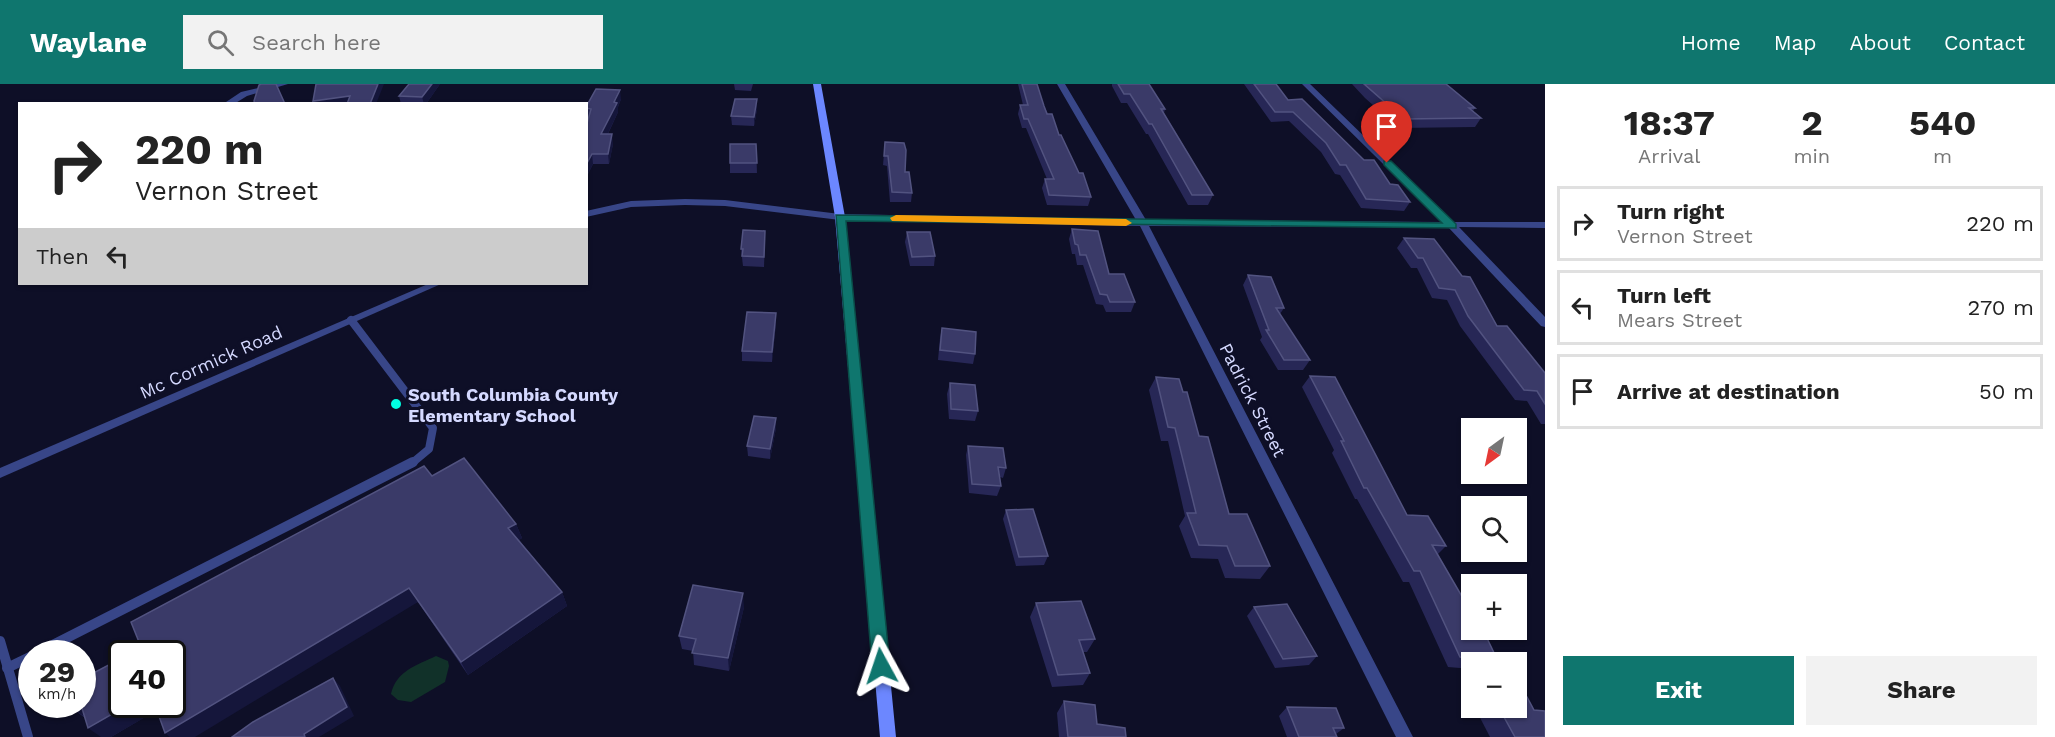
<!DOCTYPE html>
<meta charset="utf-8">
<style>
body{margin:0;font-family:"Work Sans",sans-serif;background:#f2f2f2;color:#222;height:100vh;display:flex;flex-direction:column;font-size:22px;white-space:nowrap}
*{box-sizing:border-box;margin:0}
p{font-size:20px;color:#767676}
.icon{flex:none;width:33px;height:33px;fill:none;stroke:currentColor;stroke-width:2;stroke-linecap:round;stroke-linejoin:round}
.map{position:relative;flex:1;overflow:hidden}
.sheet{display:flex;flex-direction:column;background:#fff;width:510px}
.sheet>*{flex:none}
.guide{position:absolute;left:18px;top:18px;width:570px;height:183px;border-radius:0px;box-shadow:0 2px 4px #0004;background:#fff;color:#222;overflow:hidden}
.needle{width:39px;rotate:213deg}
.fabs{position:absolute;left:1461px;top:334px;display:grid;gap:12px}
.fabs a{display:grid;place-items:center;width:66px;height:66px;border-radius:0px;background:#fff;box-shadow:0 2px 4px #0004;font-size:30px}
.speed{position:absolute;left:18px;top:556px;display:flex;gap:12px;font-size:30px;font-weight:700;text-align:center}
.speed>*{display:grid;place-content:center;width:78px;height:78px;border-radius:50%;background:#fff;box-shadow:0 2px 4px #0004;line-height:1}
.speed small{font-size:15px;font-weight:400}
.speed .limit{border:3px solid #111;border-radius:9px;background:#fff;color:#111}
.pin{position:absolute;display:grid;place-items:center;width:51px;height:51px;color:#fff;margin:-62px -26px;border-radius:50% 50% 50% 0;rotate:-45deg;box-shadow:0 0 6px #0007}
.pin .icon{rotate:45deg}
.me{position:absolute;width:66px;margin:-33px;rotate:355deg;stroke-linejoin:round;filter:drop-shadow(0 0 4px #0008)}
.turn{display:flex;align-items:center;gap:21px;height:126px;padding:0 18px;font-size:27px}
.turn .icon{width:78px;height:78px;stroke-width:2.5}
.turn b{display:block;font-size:42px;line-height:51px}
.then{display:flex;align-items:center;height:57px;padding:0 18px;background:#0003;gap:12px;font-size:22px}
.eta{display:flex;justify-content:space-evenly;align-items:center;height:102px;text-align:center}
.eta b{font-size:36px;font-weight:700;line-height:42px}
.primary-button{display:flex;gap:12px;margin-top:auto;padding:12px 18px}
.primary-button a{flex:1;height:69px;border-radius:0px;background:#0f766e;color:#fff;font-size:24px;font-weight:700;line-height:69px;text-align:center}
.primary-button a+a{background:#f2f2f2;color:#222}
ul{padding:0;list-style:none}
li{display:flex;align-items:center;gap:18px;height:75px;margin:0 12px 9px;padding:0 6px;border:3px solid #e0e0e0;border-radius:0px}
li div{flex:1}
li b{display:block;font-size:22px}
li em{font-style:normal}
header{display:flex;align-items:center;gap:36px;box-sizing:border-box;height:84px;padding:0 30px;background:#0f766e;color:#fff}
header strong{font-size:28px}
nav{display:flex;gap:33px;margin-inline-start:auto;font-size:21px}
.search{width:420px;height:54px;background:#f2f2f2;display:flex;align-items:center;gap:15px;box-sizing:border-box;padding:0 21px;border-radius:0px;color:#767676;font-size:22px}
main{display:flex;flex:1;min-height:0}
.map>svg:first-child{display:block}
</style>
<header>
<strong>Waylane</strong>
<div class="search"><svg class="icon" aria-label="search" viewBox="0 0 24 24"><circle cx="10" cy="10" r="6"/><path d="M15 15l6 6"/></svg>Search here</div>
<nav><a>Home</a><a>Map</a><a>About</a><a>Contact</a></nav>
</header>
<main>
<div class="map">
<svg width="1545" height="653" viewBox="0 0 1545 653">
<rect width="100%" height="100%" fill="#0e0f27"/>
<!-- green -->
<path fill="#113129" d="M436 572 448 577 449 582 445 598 411 618 398 616 391 610C396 587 417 581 436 572Z"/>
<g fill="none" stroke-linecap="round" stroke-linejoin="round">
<!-- lane-far1 -->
<path stroke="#384688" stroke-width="8" d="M351 236 433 344 429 365 411 380"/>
<!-- lane -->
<g stroke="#384688" stroke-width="10">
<path d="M0 557 28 653"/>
<path d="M35 570 413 378"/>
<path d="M7 584 32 572"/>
</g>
<!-- street -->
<g fill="#384688" fill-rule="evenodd">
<path d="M275 0H288L247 12 234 20H223L241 8Z"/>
<path d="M1057 0H1065L1146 136 1442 138 1302 0H1310L1453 138H1545V144L1459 143 1545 233V243L1541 242 1448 143 1149 142 1413 653H1396L1140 142 840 136 725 122 685 121 631 123 586 133V127L631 117 685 115 725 116 840 130 1136 136Z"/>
<path d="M428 200H441L0 394V384Z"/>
</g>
<!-- secondary -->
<path fill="#6c87ff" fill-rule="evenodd" d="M813 0H821L845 133 896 653H880L835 133Z"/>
</g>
<!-- wall -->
<g fill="#272756">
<path d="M440 0 426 20H401L399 12Z"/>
<path d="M734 0H753L751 7 735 6Z"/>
<path d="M1018 0H1037L1044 22 1091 113 1088 122 1047 121 1042 104 1045 95H1047L1026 44H1022L1018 30 1020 21H1023Z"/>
<path d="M1112 0H1149L1165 25 1164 29 1213 111 1208 121H1188L1148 50H1146L1127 19H1121L1112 2Z"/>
<path d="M1244 0H1276L1288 16 1410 118 1404 127 1361 124 1340 91 1335 90 1321 68 1289 37 1271 38Z"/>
<path d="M1352 0H1390L1475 24 1473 27 1481 34 1475 43 1399 44 1365 14Z"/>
<path d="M621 15 618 23V28L608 50 613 60 609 80H593L586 94V43L589 34H587L586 23Z"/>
<path d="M757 25 754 42 732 41 731 32Z"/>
<path d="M885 58 905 88 912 109 911 118H890L887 82 883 81Z"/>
<path d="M730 60H756L757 89H730Z"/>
<path d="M1072 145 1109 190 1135 218 1131 228H1106L1103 221 1096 220 1083 181H1077L1075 170H1072L1069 155Z"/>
<path d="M907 148 935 172 934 182H910L905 158Z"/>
<path d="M1404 154 1497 242 1545 289V340H1541L1527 317 1515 316 1460 242 1447 216 1432 214 1417 184H1411L1397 164Z"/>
<path d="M765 157 764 183 743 182 741 165Z"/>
<path d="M1248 191 1284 224 1280 230 1310 276 1303 286H1278L1260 256 1262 253 1243 201Z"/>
<path d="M776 239 772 278 742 277V267Z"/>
<path d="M942 244 975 270 973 280 938 276 940 254Z"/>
<path d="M1310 292 1407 431 1446 462 1438 470 1498 577 1495 579H1472V585L1448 583 1409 498H1403L1357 415H1355L1332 369 1334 366 1302 303Z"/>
<path d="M1156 293 1183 308 1229 430 1270 482 1260 495 1225 494 1218 475 1191 474 1179 442 1185 432 1168 357H1161L1149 306Z"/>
<path d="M950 299 978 327 975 337 949 335 947 310Z"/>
<path d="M776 334V344L770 375 748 372 747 362Z"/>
<path d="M968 362 1006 384 1003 394 1000 393 1001 402 997 412 969 409 966 371Z"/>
<path d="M432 392 516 440 522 454 519 456 562 508 567 522 468 591 418 518 157 626 111 653 73 625 141 563Z"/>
<path d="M1006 426 1048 472 1044 481 1016 482 1003 435Z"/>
<path d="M1036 519 1095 555 1087 568H1083L1090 589 1083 601 1052 603 1030 533Z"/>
<path d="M744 523 729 587 694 581 693 567 682 565 679 552Z"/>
<path d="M1254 523 1317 572 1309 581 1275 584 1247 532Z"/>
<path d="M1064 617 1097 640 1126 653H1059L1057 629Z"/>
<path d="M1287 623 1344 644 1336 650 1337 653H1287L1279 632Z"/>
<path d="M1475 624H1516L1534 626 1545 653H1490Z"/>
</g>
<!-- shaded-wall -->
<g fill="#15163b">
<path d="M378 0H384L376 20H370Z"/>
<path d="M432 0H440L426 20H424L422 13Z"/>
<path d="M620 6 621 15 618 23V28L603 60 601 50Z"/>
<path d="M350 12 353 20H314L313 17Z"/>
<path d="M757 15V25L754 42V33Z"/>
<path d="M612 50 613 60 609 80 608 70Z"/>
<path d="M592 70 593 80 586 94V81Z"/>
<path d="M776 229V239L772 278V268Z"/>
<path d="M776 334V344L770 375V365Z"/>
<path d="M516 440 522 454 514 459 508 444Z"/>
<path d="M409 504 418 518 195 653H170L165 649Z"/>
<path d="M562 508 567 522 468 591 461 578Z"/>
<path d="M743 509 744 523 729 587 728 574Z"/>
<path d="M333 594 340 602 354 632 319 653H305L304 650Z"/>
<path d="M80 621H82L91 637 73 625Z"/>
<path d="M128 621H166L111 653H101L88 644Z"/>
</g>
<!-- building -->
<g fill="#3a3a68" stroke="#525380" stroke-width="1.5">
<path d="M261 0H276L285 20H255L254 17 259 1Z"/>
<path d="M316 0H378L370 20H347L350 12 313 17Z"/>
<path d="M409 0H432L422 13 399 12Z"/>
<path d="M1022 0H1037L1044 22 1047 30H1052L1059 51H1061L1079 89H1083L1091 113 1049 111 1045 95H1054L1028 35H1024L1020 21H1028Z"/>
<path d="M1118 0H1149L1165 25H1161L1213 111H1192L1152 40H1149L1130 10H1124Z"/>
<path d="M1254 0H1276L1288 16 1302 15 1364 76H1374L1390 100 1398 101 1410 118 1366 115 1346 81H1340L1326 59 1293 28H1275Z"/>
<path d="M1364 0H1446L1475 24H1469L1481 34 1404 35Z"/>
<path d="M596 5 620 6 614 18 617 19 601 50H612L608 70H592L586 81V43L591 25 586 24V23Z"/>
<path d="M735 15H757L754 33 731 32Z"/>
<path d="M885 58 904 59 906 66 905 88H909L912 109 892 108 888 72H884Z"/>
<path d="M730 60H756L757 79H730Z"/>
<path d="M1072 145 1098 147 1109 190H1124L1135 218H1110L1107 211 1100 210 1086 171H1080L1078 161 1075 160Z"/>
<path d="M743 146 765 147 764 173 742 172 743 165H741Z"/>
<path d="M907 148H930L935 172 912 173Z"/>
<path d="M1404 154 1434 155 1462 192 1470 193 1497 242H1507L1545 289V320L1537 307 1524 306 1468 232 1455 206 1439 204 1423 174H1418Z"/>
<path d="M1248 191 1271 193 1284 224H1276L1310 276H1284L1266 246H1269Z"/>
<path d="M747 228 776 229 772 268 742 267Z"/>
<path d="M942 244 976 248 975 270 940 266Z"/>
<path d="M1310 292 1335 293 1407 431 1428 432 1446 462 1432 461 1464 516H1467L1472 524V546H1483L1498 577 1460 573 1420 487H1414L1367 404H1364L1341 357H1344Z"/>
<path d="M1156 293 1179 295 1183 308H1187L1199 352 1208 353 1229 430H1247L1270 482H1235L1227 462 1199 461 1187 429H1196L1175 344 1168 343Z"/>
<path d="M950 299 975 301 978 327 951 325Z"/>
<path d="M754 332 776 334 770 365 747 362Z"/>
<path d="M968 362 1003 364 1006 384 998 383 1001 402 972 400Z"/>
<path d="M464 374 516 440 508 444 562 508 461 578 409 504 165 649 155 621H172V570H128L141 563 131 538 424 382 432 392Z"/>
<path d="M1033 425 1048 472 1019 473 1006 426Z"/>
<path d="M693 501 743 509 728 574 692 569 696 555 679 552Z"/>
<path d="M1081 517 1095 555 1079 556 1090 589 1058 591 1036 519Z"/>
<path d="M1287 520 1317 572 1283 575 1254 523Z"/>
<path d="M122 574V621H128L88 644 81 621H82V595Z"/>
<path d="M333 594 347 623 304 650 305 653H232L253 638Z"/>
<path d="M1516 613H1527L1534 626 1545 627V653H1515L1499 624H1516Z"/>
<path d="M1064 617 1095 621 1097 640 1125 644 1126 653H1068Z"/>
<path d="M72 621H80L73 625Z"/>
<path d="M1287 623 1336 624 1344 644H1333L1337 653H1299Z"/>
</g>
<!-- route -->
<path fill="#0f766e" stroke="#0a4d48" stroke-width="1.5" d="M1384 77H1391L1456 140V144L846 137 890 582 887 588 881 590 875 588 872 582 836 131 1442 139 1384 81Z"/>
<!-- slow -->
<path fill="#f59e0b" d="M896 131 1126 135 1132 139 1126 142 892 137 890 134Z"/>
<!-- markers -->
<circle fill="#01ffe2" stroke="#0e0f27" stroke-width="2" cx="396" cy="320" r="6"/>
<g text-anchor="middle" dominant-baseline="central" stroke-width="6" stroke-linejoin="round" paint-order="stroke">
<!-- street labels -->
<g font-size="18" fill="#d5d9ff" stroke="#0e0f27">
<text transform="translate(211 278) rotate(-24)">Mc Cormick Road</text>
<text transform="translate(1253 316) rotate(63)">Padrick Street</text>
</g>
<!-- poi labels -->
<g font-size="18" font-weight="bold" fill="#d5d9ff" stroke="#0e0f27" text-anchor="start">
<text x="408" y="310">South Columbia County<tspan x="408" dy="21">Elementary School</tspan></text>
</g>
</g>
</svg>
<div class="fabs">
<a><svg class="needle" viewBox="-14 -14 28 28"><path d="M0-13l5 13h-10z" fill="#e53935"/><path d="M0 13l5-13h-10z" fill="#767676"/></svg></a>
<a><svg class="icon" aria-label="search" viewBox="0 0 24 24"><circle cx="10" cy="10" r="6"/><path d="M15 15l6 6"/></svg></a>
<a>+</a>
<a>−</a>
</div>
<div class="speed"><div>29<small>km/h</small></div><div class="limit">40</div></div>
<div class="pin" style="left:1387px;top:79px;background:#d93025"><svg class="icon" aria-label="arrive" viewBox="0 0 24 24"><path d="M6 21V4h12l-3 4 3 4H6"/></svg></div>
<svg class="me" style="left:881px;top:582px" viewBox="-20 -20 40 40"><path d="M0-17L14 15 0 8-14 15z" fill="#0f766e" stroke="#fff" stroke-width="4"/></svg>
<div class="guide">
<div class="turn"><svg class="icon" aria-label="right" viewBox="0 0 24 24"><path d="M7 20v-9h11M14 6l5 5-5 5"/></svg><div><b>220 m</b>Vernon Street</div></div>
<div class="then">Then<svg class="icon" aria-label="left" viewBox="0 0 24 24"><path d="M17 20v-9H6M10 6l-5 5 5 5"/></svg></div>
</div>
</div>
<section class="sheet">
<div class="eta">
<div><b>18:37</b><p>Arrival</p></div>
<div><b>2</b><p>min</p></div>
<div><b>540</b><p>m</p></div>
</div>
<ul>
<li><svg class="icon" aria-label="right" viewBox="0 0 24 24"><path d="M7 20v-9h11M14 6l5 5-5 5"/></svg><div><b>Turn right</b><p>Vernon Street</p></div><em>220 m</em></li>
<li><svg class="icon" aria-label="left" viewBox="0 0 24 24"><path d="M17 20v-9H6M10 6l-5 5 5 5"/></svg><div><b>Turn left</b><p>Mears Street</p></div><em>270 m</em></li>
<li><svg class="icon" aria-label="arrive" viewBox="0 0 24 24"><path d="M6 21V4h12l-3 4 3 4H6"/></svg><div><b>Arrive at destination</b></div><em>50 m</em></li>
</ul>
<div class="primary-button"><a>Exit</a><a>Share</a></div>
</section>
</main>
